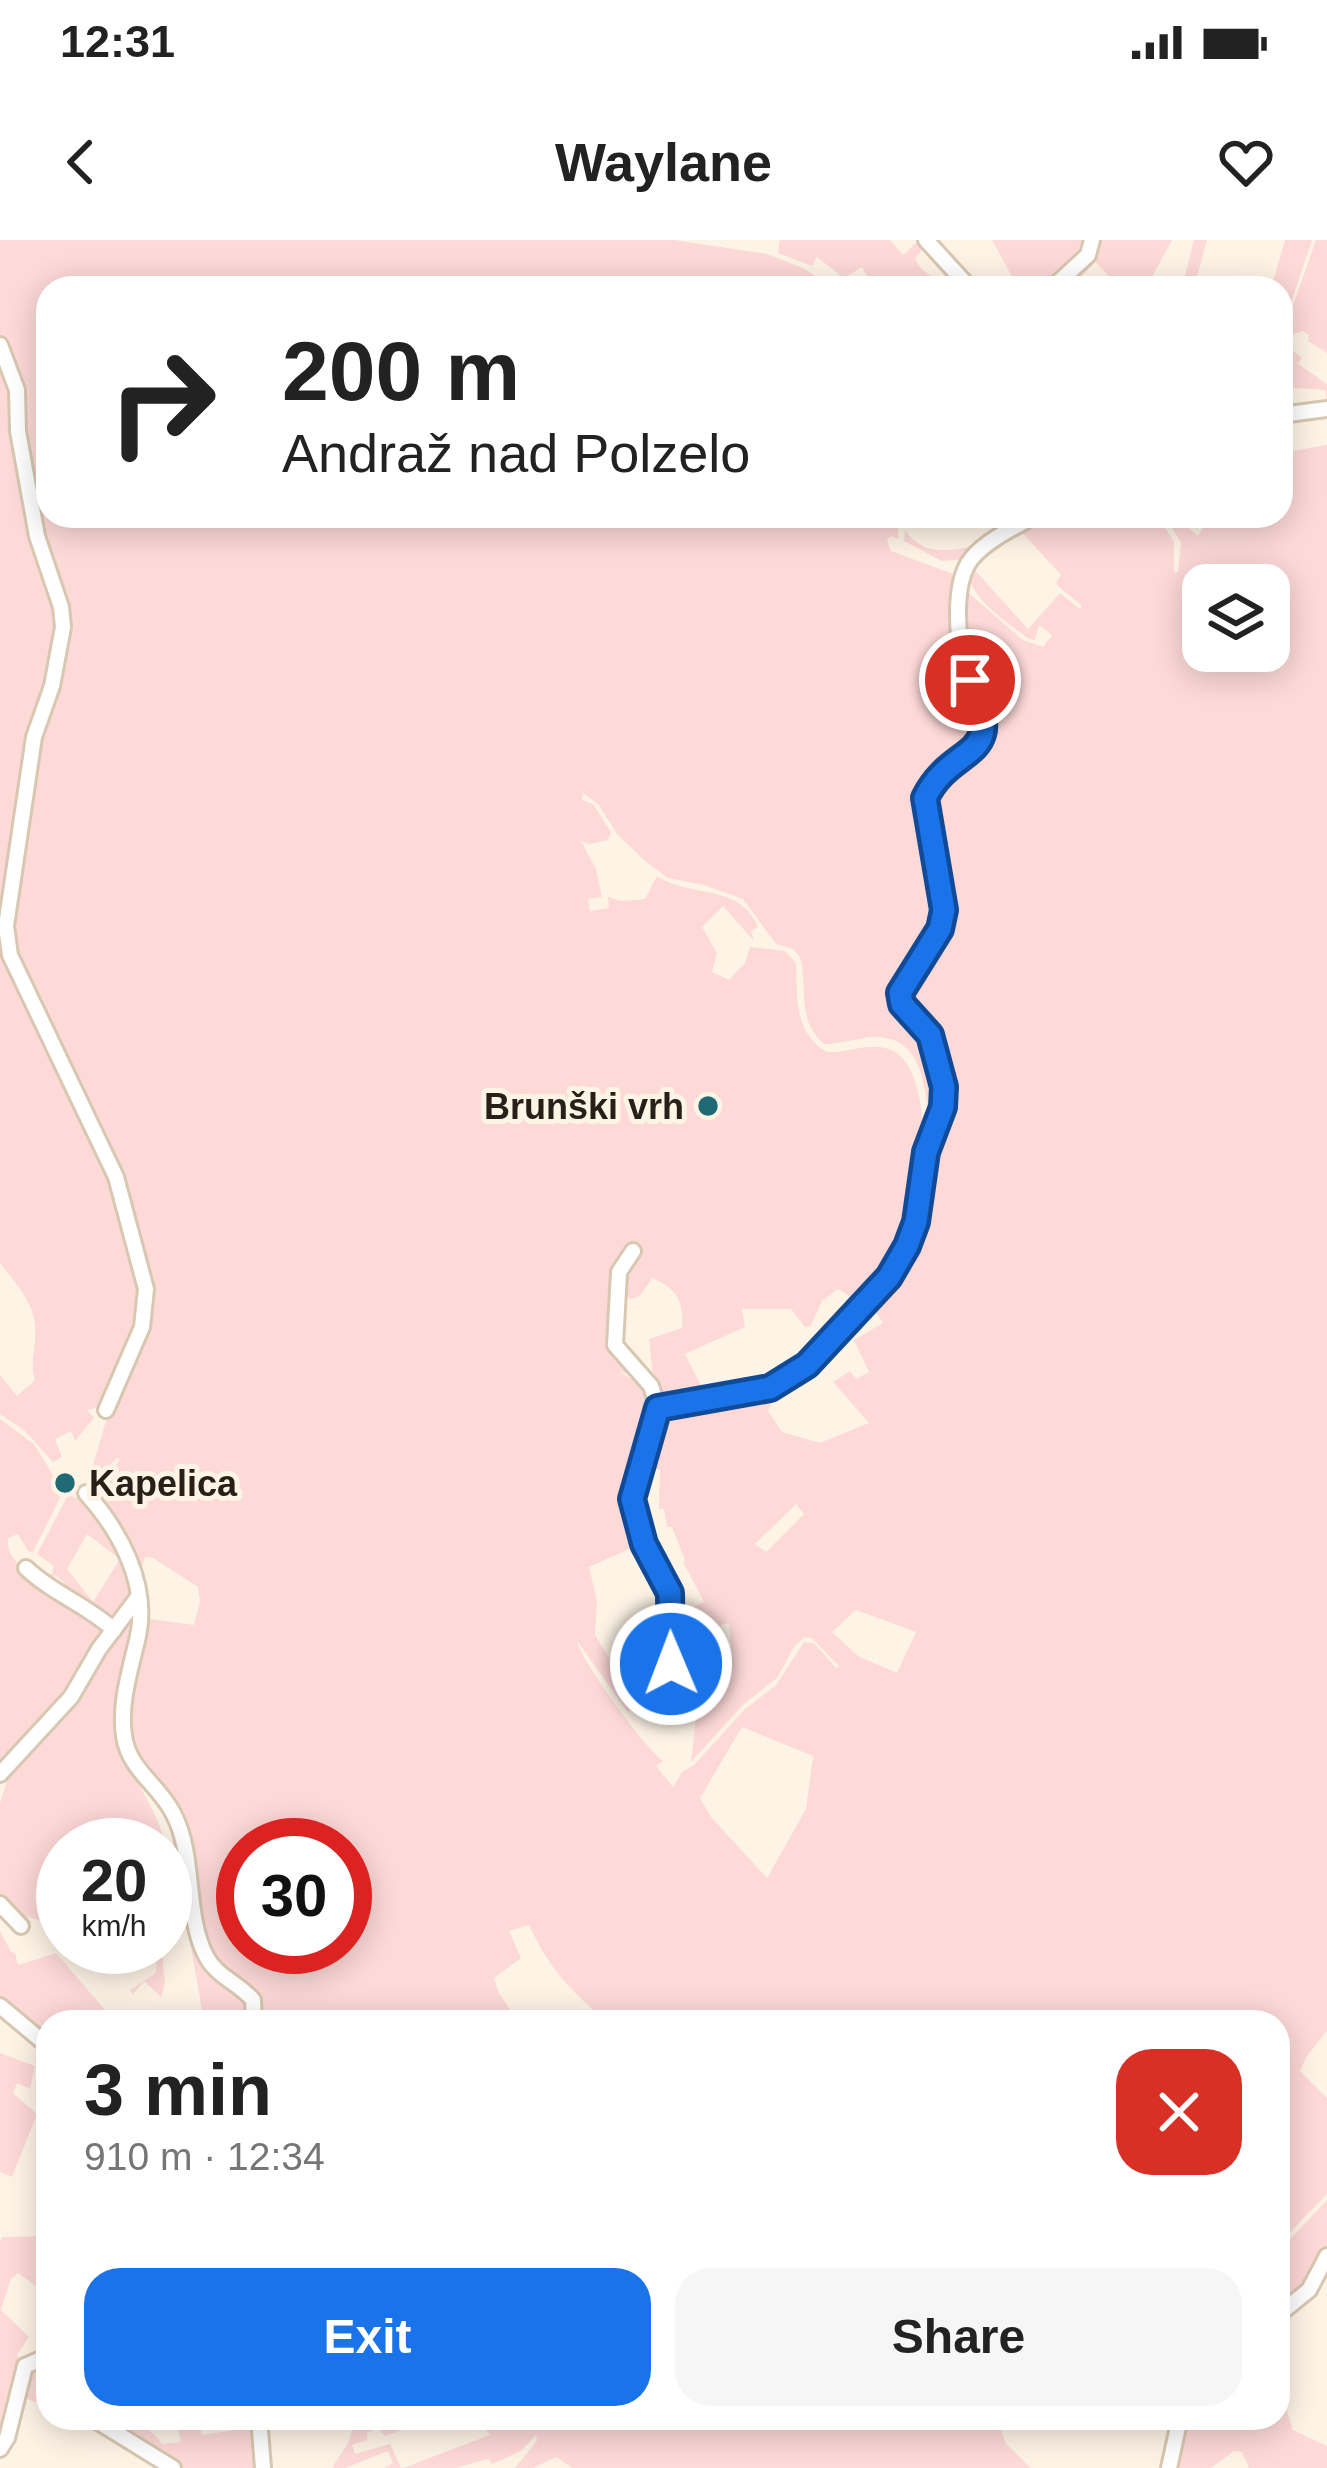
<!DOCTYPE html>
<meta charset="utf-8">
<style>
body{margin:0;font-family:Helvetica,sans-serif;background:#f6f6f6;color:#222;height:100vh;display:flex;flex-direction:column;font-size:45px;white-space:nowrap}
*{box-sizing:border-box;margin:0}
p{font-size:39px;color:#767676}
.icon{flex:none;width:66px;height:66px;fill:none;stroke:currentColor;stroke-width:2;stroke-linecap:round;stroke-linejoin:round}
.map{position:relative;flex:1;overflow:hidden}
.details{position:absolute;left:36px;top:1770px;width:1254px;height:420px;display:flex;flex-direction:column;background:#fff;border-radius:36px;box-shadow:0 6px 30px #0003}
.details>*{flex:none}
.top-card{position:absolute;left:36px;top:36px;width:1257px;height:252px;border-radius:36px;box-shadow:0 6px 30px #0003;background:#fff;color:#222;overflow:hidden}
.tools{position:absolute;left:1182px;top:324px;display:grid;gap:24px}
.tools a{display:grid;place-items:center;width:108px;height:108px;border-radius:24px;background:#fff;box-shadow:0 6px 30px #0003;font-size:60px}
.speed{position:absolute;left:36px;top:1578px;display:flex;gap:24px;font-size:60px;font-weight:700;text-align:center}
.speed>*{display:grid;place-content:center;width:156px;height:156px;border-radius:50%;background:#fff;box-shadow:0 6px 30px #0003;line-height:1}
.speed small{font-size:30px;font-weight:400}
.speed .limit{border:18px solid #d22;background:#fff;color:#111}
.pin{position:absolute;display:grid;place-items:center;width:102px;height:102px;color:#fff;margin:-51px;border:6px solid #fff;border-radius:50%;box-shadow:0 3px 12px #0007}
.me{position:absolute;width:132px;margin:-66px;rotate:359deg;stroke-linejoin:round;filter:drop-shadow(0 0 9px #0008)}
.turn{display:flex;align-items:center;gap:42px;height:252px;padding:0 48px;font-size:54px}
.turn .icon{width:156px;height:156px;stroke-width:2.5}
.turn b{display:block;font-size:84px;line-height:102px}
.round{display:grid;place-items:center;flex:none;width:126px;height:126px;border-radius:36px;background:#f6f6f6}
.overview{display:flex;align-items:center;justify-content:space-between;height:204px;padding:0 48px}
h1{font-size:72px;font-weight:800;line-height:90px}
.primary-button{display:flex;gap:24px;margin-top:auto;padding:24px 48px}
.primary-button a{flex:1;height:138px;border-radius:36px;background:#1a73e8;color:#fff;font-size:48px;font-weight:800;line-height:138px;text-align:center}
.primary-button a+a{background:#f6f6f6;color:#222}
.status{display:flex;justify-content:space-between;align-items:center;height:84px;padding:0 60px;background:#fff;direction:ltr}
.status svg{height:33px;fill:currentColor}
header{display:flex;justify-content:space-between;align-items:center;height:156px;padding:0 48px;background:#fff;font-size:54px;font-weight:800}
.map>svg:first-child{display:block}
</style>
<div class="status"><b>12:31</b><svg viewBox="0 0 49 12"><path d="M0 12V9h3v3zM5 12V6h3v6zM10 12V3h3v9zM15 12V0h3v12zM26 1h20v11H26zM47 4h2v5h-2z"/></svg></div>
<header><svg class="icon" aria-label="back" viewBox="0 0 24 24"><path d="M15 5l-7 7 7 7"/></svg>Waylane<svg class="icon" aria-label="heart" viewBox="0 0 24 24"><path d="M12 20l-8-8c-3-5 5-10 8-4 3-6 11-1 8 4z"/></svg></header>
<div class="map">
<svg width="1327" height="2228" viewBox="0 0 1327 2228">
<rect width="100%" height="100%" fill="#fef4e6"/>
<!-- green -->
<g fill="#fdd9d7" fill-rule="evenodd">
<path d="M0 0H674L767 14 805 29 832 48H48V276H898V299L891 296 887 300 891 311 956 335 955 404 982 477 979 493 967 508 929 539 919 561 941 661C939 703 897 725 896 752 895 768 912 778 922 789 942 814 943 850 934 879L929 877C924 841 920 796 874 797 856 798 841 804 824 804 796 780 808 748 800 717L793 709 776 704 743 659 704 645 668 638 646 622 617 594 598 564 583 553 582 560 593 564 611 592 608 600 589 604 581 601 596 629 602 657 588 659 590 671 609 668 608 657 621 661 645 659 657 636C689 658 741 643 758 687L751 691 754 701 723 666 702 687 717 713 712 732 729 740 745 723 750 707 785 711 796 723C797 756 794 794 827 812 848 813 871 801 891 810 936 829 925 958 911 995 902 1020 880 1043 863 1064L838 1049 822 1061 811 1086 805 1087 791 1069H742L745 1087 685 1114 708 1159 680 1163 671 1161 669 1165C650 1154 642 1135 619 1132L637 1142 652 1166C642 1225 621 1242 640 1304L589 1327 597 1361 595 1395 638 1465 628 1472 577 1401C582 1422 644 1506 663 1521L656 1526 673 1547 682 1532 694 1525 744 1470 776 1445 804 1402 814 1403 836 1428 839 1426 812 1398 804 1397 794 1407 777 1438 744 1464 691 1522 698 1460 679 1455 684 1411H691V1388L697 1384 691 1368 704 1362 683 1322 685 1320 672 1287H667L664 1269H659L660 1230 640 1227 657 1172 771 1150 791 1140 794 1144 783 1150 785 1153 772 1162 768 1171 782 1192 820 1203 869 1183 833 1142 850 1131 856 1139 869 1132 854 1100 883 1083 872 1066 914 999 920 978 924 930 941 891 947 860 943 815 936 798 905 759 904 750 938 700 947 681V663L927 562C934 535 971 524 985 499 1001 470 968 437 963 408 960 390 964 369 965 350L1023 400 1043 407 1052 395 1039 385 1035 400 1029 399C1005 381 980 366 968 337L972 327 1028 389 1060 353 1080 369 1082 366 1058 346 1056 342 1061 335 1018 288 1040 276H1158L1174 302V332H1178L1181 302 1164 276H1174L1198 296 1209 276H1281V213L1327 205V1791L1307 1816 1300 1831 1327 1858V1954L1278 2005V1782H607C570 1750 550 1730 529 1685L509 1691 521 1718 494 1738 499 1753 518 1782H502L500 1773 481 1772 479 1782H258L261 1764C247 1742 221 1734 207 1711L181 1582C169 1558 148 1543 135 1520 110 1477 138 1423 144 1378L194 1385 200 1360 198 1347 153 1318 145 1317 140 1333 92 1252 120 1220 117 1218 93 1242 91 1232 111 1164 87 1170 94 1178 75 1201 71 1191 55 1199 62 1217 53 1222 24 1190 0 1174V1135L17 1156 35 1140C30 1126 34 1116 35 1101 39 1067 19 1048 0 1023ZM1203 345H1269V411H1203ZM652 1038C677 1048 684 1062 682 1088L649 1099 653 1138H648L636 1117 615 1114 607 1066 612 1057 620 1054 631 1059 641 1055ZM796 1264 804 1274 766 1312 755 1304ZM856 1370 916 1392 897 1433 858 1416 832 1392ZM729 1383 732 1419 722 1452 698 1435 701 1389ZM742 1487 813 1516 806 1569 767 1638 711 1577 700 1558ZM243 1605H345V1707H243Z"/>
<path d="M780 0H890L903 15 918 1 924 7 915 19C921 33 939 38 942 48H851L867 36 862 27 844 38 817 17 812 26 778 13Z"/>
<path d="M992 0H1088C1077 34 1052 48 1018 48Z"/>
<path d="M1096 0H1172L1148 44 1153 48H1121L1095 22 1071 48H1056Z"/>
<path d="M1194 0H1207L1194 48H1182Z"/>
<path d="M1285 0H1312L1281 93V48H1271Z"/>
<path d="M1316 0H1327V113L1308 101 1309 95 1303 91 1291 95 1285 107V88Z"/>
<path d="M1291 109 1302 118 1298 124 1327 144V167L1281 173V167L1327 162 1325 150 1281 147V133Z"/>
<path d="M905 290C922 316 950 312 978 305L968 319 942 321 904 301Z"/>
<path d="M0 1179 34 1204 63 1252 33 1312 28 1311 18 1294 8 1298C6 1323 31 1329 36 1348L42 1346 109 1387 73 1446 0 1527Z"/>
<path d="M68 1255 87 1262 117 1304 136 1347 129 1365 115 1381 57 1349 65 1343 55 1335 51 1337 54 1326 37 1314ZM87 1294 120 1319 93 1362 67 1329Z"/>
<path d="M137 1371C134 1399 121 1499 128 1520 138 1549 160 1575 165 1605H63V1697L46 1682 25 1676 21 1680 0 1660V1563L11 1528Z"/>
<path d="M169 1580 174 1582 198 1706 246 1756 249 1782H204Z"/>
<path d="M0 1691 11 1712 15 1713 18 1725 56 1713 111 1777 48 1782 37 1794 0 1763Z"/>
<path d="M157 1707H161L165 1743 161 1757 144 1741 133 1754 130 1750 156 1733Z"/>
<path d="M0 1813 35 1826 30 1849 17 1843 13 1853 37 1874 12 1937 0 1932Z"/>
<path d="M1327 1960V2010L1312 2037 1278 2070V2012Z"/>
<path d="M48 1996V2055L18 2033 11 2039 1 2070 29 2097 17 2115 24 2122 0 2205V2002L2 1997Z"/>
<path d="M32 2124 48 2133V2159L35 2162 22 2157Z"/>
<path d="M1278 2162 1284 2163 1293 2190 1327 2206V2228H1249L1242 2212 1234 2211 1211 2228H1172L1183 2178H1278Z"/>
<path d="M98 2178H137C144 2189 155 2192 162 2204L181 2202 176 2178H198L202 2195 255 2187 259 2228H180Z"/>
<path d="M356 2178H436L385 2196 378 2188 367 2193V2200L352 2205 355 2214 390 2204 401 2228H384L393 2223 388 2211 345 2228H332L348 2203Z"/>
<path d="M477 2178H997L1006 2204 1031 2228H572L556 2217 533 2228H515L537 2201 536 2195 521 2211 492 2224 488 2219 455 2228H403L490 2195Z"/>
</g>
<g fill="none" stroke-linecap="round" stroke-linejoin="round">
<defs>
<g id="minor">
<path d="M926 0 970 48"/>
<path d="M1052 48 1088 15 1092 0"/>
<path d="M0 105 17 150 18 191 37 296 61 367 63 387 52 446 34 497 6 686 10 715 116 937 146 1049 142 1087 106 1170"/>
<path d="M1281 175 1327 169"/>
<path d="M633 1011 619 1032 615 1105 651 1146 658 1168"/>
<path d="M658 1168 770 1148 807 1125 889 1037 907 1007 916 982 926 912 943 867 944 847 930 795 902 763 900 753 940 689 944 670 925 558C939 530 977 519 985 488 989 470 975 452 968 436 957 408 951 343 972 318 987 300 1015 287 1035 276"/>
<path d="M658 1168 632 1259 643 1304 670 1353V1466"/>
<path d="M86 1253C120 1291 149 1344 138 1396 131 1428 119 1462 124 1496 129 1530 158 1544 173 1573 196 1616 184 1673 206 1716 217 1737 239 1743 253 1760L254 1782"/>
<path d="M26 1328C52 1353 87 1365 114 1390"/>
<path d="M0 1534 71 1457 99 1409 138 1357"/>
<path d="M0 1664 21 1686"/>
<path d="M0 1766 48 1806"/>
<path d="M1278 2075 1309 2050 1327 2016"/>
<path d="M92 2178 173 2228"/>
<path d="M259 2178 263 2228"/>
<path d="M0 2209 7 2198 25 2126 39 2120 48 2127"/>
<path d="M1169 2228 1180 2178"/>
</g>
</defs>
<!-- minor casing -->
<use href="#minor" stroke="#d8c7b1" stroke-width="20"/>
<!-- minor -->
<use href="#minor" stroke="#fff" stroke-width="14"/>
</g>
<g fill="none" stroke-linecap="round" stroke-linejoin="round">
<defs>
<path id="route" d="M671 1424 670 1353 644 1304 632 1259 658 1168 770 1148 807 1125 889 1037 907 1006 916 982 926 912 943 867 944 847 930 795 902 764 900 753 940 689 944 670 925 558C953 501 1009 523 970 440"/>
</defs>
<!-- route casing -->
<use href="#route" stroke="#114b97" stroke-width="30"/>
<!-- route -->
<use href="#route" stroke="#1a73e8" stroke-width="21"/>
</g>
<!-- markers -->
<g fill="#206a75" stroke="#fef4e6" stroke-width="4.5">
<circle cx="708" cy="866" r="12"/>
<circle cx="65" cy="1243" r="12"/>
</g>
<g text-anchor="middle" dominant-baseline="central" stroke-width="10" stroke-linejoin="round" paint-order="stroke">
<!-- poi labels -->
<g font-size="36" font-weight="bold" fill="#262018" stroke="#fef4e6" text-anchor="end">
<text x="684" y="866">Brunški vrh</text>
<text x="89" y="1243" text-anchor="start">Kapelica</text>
</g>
</g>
</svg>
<div class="tools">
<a><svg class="icon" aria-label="layers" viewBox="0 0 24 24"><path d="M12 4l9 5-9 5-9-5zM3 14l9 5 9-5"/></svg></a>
</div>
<div class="speed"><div>20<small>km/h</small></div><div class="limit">30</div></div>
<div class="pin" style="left:970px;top:440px;background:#d93025"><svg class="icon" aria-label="arrive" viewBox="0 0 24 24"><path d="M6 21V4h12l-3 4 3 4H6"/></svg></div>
<svg class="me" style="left:671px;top:1424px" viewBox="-20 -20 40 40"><circle r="17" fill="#1a73e8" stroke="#fff" stroke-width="3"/><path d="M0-11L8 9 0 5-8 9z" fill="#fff"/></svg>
<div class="top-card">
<div class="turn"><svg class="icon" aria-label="right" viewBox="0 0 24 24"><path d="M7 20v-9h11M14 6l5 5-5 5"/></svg><div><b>200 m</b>Andraž nad Polzelo</div></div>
</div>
<section class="details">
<div class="overview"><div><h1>3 min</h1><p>910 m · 12:34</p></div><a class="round" style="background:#d93025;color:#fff"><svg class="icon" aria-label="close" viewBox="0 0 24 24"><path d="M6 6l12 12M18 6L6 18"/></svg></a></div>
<div class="primary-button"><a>Exit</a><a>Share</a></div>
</section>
</div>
